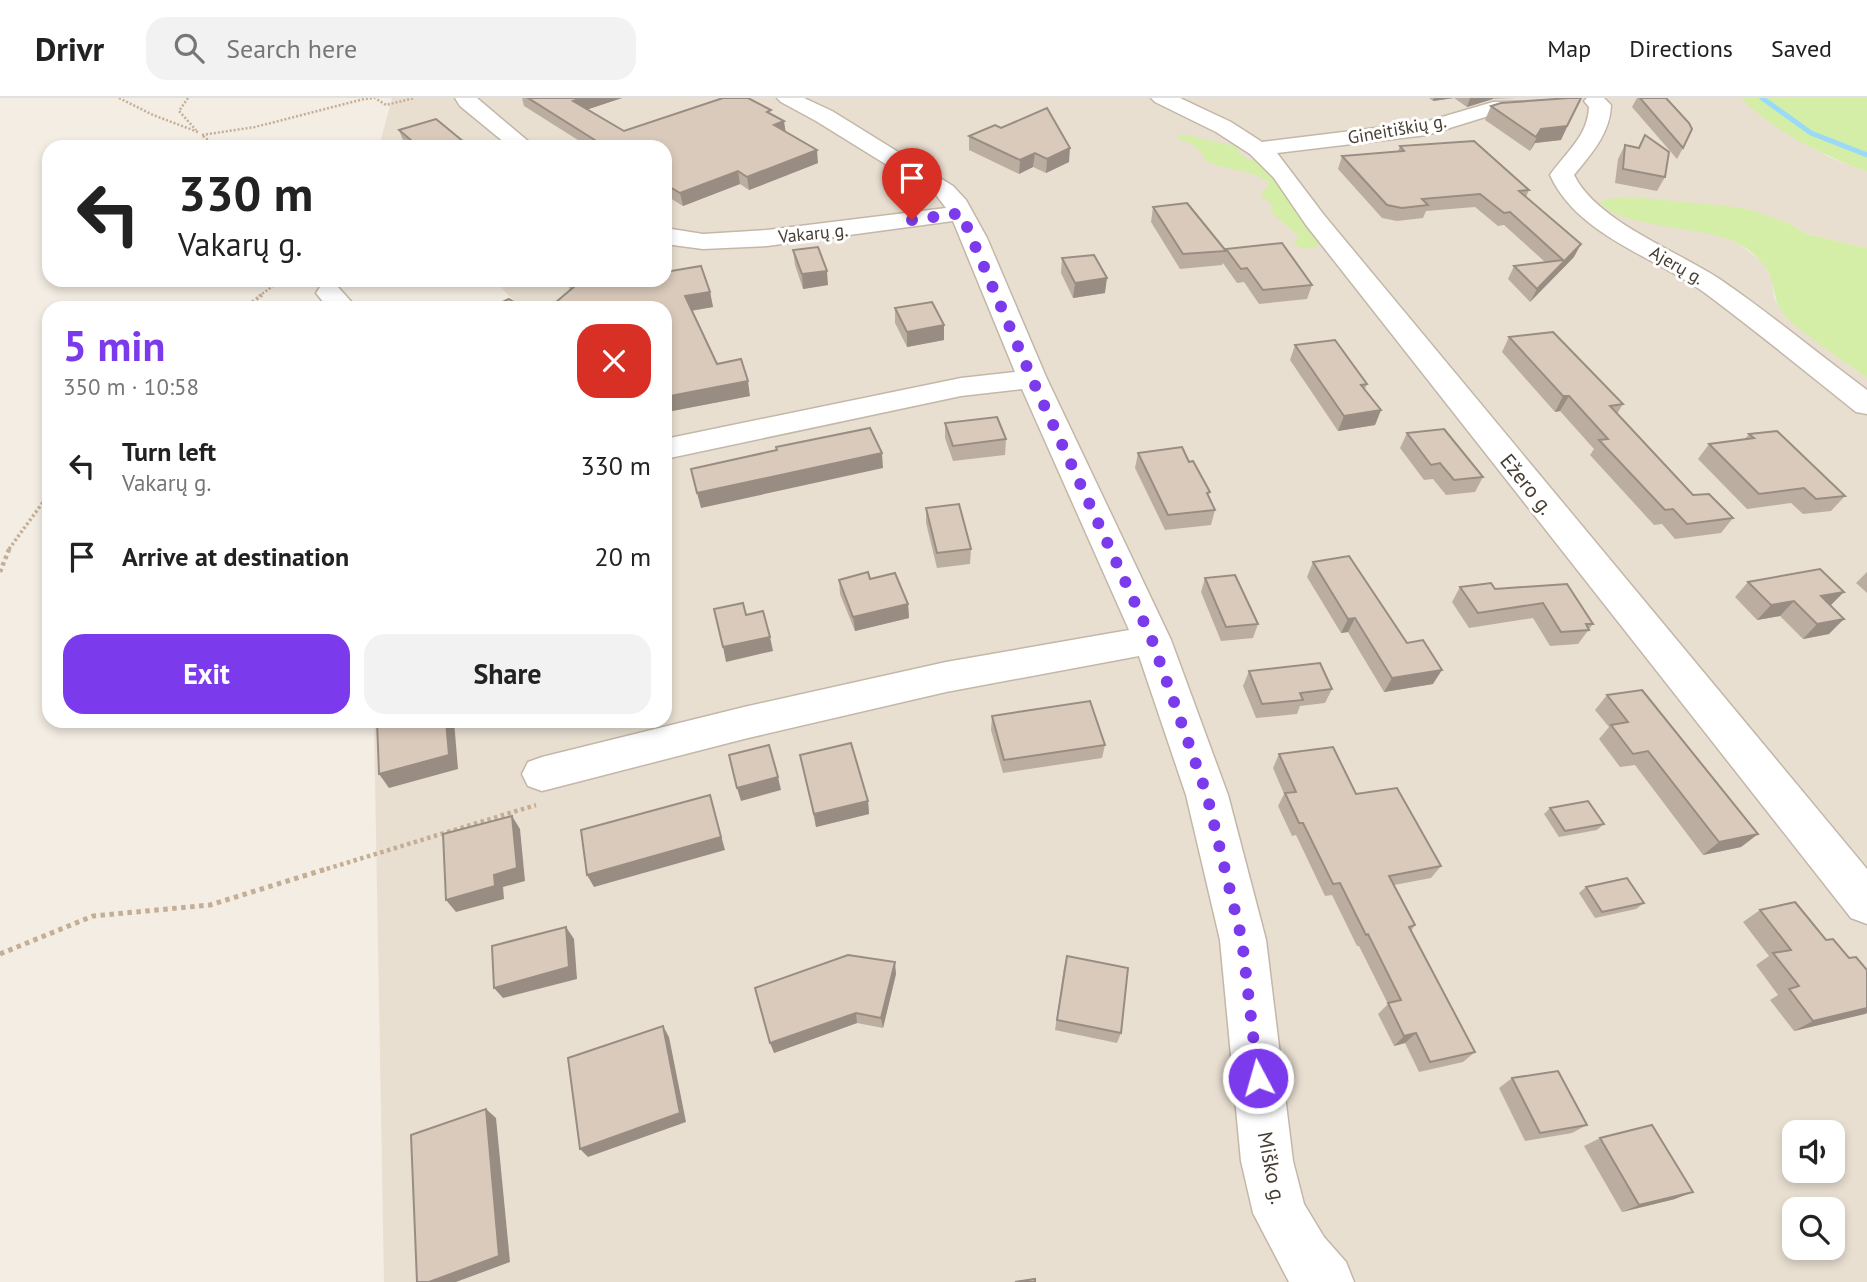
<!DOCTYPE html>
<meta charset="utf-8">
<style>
body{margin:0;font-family:"PT Sans",sans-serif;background:#f2f2f2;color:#222;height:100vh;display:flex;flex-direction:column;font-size:26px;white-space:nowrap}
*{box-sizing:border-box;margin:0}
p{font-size:23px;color:#767676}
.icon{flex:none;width:38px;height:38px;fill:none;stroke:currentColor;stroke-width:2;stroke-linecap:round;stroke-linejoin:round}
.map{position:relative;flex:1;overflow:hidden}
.side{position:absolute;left:42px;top:203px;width:630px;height:427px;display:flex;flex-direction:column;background:#fff;border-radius:21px;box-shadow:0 4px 10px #0003}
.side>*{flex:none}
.top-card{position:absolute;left:42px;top:42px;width:630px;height:147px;border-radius:21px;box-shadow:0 4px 10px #0003;background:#fff;color:#222;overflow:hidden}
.controls{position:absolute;left:1782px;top:1022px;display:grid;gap:14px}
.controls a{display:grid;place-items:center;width:63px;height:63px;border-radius:14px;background:#fff;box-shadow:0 4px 10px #0003;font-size:35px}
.pin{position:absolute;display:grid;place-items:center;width:60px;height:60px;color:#fff;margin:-72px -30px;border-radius:50% 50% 50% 0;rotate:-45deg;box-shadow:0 0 7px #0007}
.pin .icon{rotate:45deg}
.me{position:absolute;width:77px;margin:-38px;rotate:354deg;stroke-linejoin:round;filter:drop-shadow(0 0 5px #0008)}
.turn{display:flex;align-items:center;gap:24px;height:147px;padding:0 21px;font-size:32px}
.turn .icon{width:91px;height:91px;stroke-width:2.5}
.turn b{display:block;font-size:49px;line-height:60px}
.round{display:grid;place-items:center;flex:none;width:74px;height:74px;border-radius:21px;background:#f2f2f2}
.overview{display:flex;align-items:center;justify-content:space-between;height:119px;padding:0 21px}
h1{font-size:42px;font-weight:800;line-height:52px;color:#7c3aed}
.cta{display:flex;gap:14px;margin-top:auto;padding:14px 21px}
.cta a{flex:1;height:80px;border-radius:21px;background:#7c3aed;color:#fff;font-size:28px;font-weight:800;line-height:80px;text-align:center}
.cta a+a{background:#f2f2f2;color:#222}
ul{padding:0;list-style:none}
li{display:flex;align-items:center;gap:21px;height:91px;padding:0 21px}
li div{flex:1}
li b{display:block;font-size:26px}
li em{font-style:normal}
header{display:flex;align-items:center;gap:42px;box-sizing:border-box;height:98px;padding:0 35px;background:#fff;border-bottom:2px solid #e0e0e0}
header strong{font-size:33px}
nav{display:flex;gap:38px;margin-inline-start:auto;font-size:24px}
.search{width:490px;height:63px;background:#f2f2f2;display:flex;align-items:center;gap:18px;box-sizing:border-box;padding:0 24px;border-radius:21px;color:#767676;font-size:26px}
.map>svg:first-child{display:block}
</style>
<header>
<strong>Drivr</strong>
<div class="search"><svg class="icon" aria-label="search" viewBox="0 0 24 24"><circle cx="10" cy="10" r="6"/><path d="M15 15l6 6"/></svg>Search here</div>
<nav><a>Map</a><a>Directions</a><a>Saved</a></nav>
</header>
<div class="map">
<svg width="1867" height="1184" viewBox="0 0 1867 1184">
<rect width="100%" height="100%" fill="#f4ede3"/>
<!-- residential -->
<path fill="#e8dfd1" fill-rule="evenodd" d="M392 0H1741L1783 33 1829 59 1867 74V150L1807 136 1788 125 1727 108 1681 129 1718 136 1739 146 1763 164 1772 183 1774 200 1784 217 1867 280V1184H384L374 623H665V210H509L517 206 494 182H665V49H379ZM1794 1034H1832V1073H1794ZM1794 1111H1832V1150H1794Z"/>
<!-- green -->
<g fill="#d4eda7">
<path d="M1741 0H1867V74C1822 56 1775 35 1741 0Z"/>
<path d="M1182 36 1235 48 1239 55 1249 62H1260L1274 81 1285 86 1324 147 1304 151 1293 145 1299 138 1272 115V106L1261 98 1269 85C1250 69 1225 74 1205 62 1201 48 1190 45 1177 41Z"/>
<path d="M1632 99 1727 108 1751 112 1788 125 1807 136 1867 150V280C1843 262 1805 238 1785 218 1776 208 1775 196 1772 184 1767 166 1753 153 1737 145 1703 127 1620 131 1600 104L1607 101Z"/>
</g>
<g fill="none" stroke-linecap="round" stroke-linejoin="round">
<!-- stream -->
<path stroke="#98daf8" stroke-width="5" d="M1762 0 1811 35 1867 57"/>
<defs>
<g id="minor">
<path d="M455 0H477L535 49H510L460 8Z"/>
<path d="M777 0H804L832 13 953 88 966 102 987 140 1047 281 1171 542 1228 697 1266 842 1293 1063 1304 1106 1324 1139 1346 1164 1354 1184H1289L1253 1115 1241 1063 1220 842 1186 697 1139 558 946 594 744 641 542 693 528 688 522 676 528 664 542 659 744 609 946 564 1129 532 1022 291 961 298 665 361V341L961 280 1015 274 953 123 767 148 703 151 665 146V130L703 136 767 132 946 110 937 98 816 23 781 4Z"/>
<path d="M1151 0H1180L1231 24 1262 44 1425 24 1493 4 1550 3 1553 8 1550 13 1495 16 1427 37 1277 55 1324 117 1867 771V826L1851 820 1306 127 1274 80 1250 56 1216 34 1155 4Z"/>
<path d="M1587 0H1604L1611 7C1610 36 1591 56 1574 77 1597 124 1678 153 1721 182 1771 216 1818 256 1867 292V316L1856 314C1806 274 1756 233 1705 195 1654 158 1578 138 1550 77 1566 54 1588 38 1589 9L1584 3Z"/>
<path d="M329 187 338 189 357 210H328L316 195 320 189Z"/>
</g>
</defs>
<!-- minor casing -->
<use href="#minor" stroke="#c3b7a8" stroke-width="3"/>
<!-- path-far3 -->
<g stroke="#c4ae95" stroke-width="2.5" stroke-dasharray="2 2" stroke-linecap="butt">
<path d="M119 0 153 17 198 34"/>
<path d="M188 0 179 13 196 32"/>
<path d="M202 37 255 29 364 1 375 0 386 7 414 0"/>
<path d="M203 38 217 49"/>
<path d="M259 198 273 188 276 182"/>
</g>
<!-- path-far2 -->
<g stroke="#c4ae95" stroke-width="3.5" stroke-dasharray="2.5 2.5" stroke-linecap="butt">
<path d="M244 210 262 197"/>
<path d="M9 451 49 396"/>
</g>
<!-- path-far1 -->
<g stroke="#c4ae95" stroke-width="4.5" stroke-dasharray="3.5 3.5" stroke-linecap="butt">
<path d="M0 474 10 449"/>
<path d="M320 773 536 707"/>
</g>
<!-- path -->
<path stroke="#c4ae95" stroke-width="5" stroke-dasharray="4.5 4.5" stroke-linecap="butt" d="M0 856 93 818 210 807 326 771"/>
<!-- minor -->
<use href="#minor" fill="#fff" fill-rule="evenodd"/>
</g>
<!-- wall -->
<g fill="#bbaea1">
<path d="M522 0H622L588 11 624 33 771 16 786 34 818 65 749 92 740 86 683 108 665 97V49H589L524 8Z"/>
<path d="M1429 0H1516L1493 1 1467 9 1454 0 1433 3Z"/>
<path d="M1637 0H1666L1683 50 1677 61 1632 9Z"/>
<path d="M1491 8 1561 42 1535 45 1530 53 1485 22Z"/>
<path d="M399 32 470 49H408L404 45Z"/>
<path d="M969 38 1069 64 1046 75 1033 69 1019 76 969 52Z"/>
<path d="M1625 47 1665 79 1657 93 1615 85 1618 61Z"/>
<path d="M1400 48 1529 92 1526 99 1574 159 1530 204 1508 181 1514 168 1545 164 1504 127 1498 128 1475 109 1426 113 1423 120 1397 123 1382 120 1338 71 1342 58 1398 53Z"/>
<path d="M1153 109 1225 152 1226 151 1312 187 1307 201 1259 206 1244 184 1237 185 1223 165 1222 167 1180 171 1151 124Z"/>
<path d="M793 152 828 187 803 191 795 167Z"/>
<path d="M1062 160 1105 195 1073 200 1061 175Z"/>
<path d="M567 182H665L710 194 713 209 692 213 717 266 750 298 667 314 665 307V210L570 193Z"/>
<path d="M895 210 944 227V242L907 249 895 225Z"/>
<path d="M1509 239 1623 306 1617 316 1693 397 1733 420 1721 435 1675 441 1662 426 1654 427 1590 357 1594 351 1560 313 1555 314 1502 254Z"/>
<path d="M1295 247 1367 286 1365 291 1381 312 1375 327 1338 333 1290 262Z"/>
<path d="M945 325 1006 341 1005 357 953 363 945 340Z"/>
<path d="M1407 335 1483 379 1475 394 1446 397 1433 381 1424 382 1400 350Z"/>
<path d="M1749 336 1845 398 1831 413 1803 416 1791 405 1747 411 1698 361 1709 346 1745 341Z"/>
<path d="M1138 355 1209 399 1215 412 1211 427 1165 432 1135 370Z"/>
<path d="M926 410 971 451 970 466 937 470 926 425Z"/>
<path d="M1313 464 1433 586 1384 594 1348 534 1341 535 1307 479Z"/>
<path d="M1867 474V495L1856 485Z"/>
<path d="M1205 480 1258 526 1253 540 1221 543 1201 494Z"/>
<path d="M870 481 908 506 909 520 855 533 840 496 839 482Z"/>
<path d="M1748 484 1831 508 1829 536 1803 541 1780 518 1757 522 1735 499Z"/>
<path d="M1567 486 1593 526 1578 546 1550 548 1533 520 1469 530 1452 504 1460 489 1495 491Z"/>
<path d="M1249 573 1332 591 1325 605 1300 608 1297 616 1256 620 1243 588Z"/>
<path d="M1607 597 1758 736 1741 749 1703 757 1635 667 1620 669 1599 641 1609 629 1595 612Z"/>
<path d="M992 618 1105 647 1102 660 1003 675 991 632Z"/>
<path d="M1279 656 1356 696 1441 768 1431 780 1394 787 1415 827 1411 833 1475 954 1463 964 1419 974 1405 945 1394 948 1378 916 1388 906 1359 848H1357L1332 797 1325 798 1296 737 1292 738 1278 708 1284 696 1273 670Z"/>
<path d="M800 657 868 703 869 716 816 729Z"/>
<path d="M1550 710 1604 726 1597 732 1559 739 1544 716Z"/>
<path d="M1586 789 1644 805 1636 811 1595 820 1579 795Z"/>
<path d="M1760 812 1826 842 1849 860 1867 872V915L1794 933 1770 902 1778 897 1756 867 1769 858 1743 824Z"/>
<path d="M1067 858 1121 935 1117 945 1055 932 1064 869Z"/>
<path d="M896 876 883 930 857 925 774 955Z"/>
<path d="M1512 980 1587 1027 1572 1035 1525 1043 1499 990Z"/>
<path d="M1600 1040 1675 1101 1622 1114 1584 1048Z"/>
</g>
<!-- shaded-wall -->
<g fill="#998d83">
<path d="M581 0H622L577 15 573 3Z"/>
<path d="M1434 0H1454L1433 3Z"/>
<path d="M1470 0H1493V1L1467 9Z"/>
<path d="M1581 0 1561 42 1535 45 1530 53 1541 31Z"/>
<path d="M784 23 786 36 774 27Z"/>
<path d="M1070 50 1069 64 1046 75 1047 61Z"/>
<path d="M817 52 818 65 749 92 747 79Z"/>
<path d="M1035 55 1033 69 1019 76 1020 62Z"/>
<path d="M738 73 740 86 683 108 680 95Z"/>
<path d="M1581 146 1574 159 1530 204 1537 191Z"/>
<path d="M827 173 828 187 803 191 802 176Z"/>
<path d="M1107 180 1105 195 1073 200 1075 185Z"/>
<path d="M710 194 713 209 688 213 685 198Z"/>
<path d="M944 227V242L907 249V234Z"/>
<path d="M748 283 750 298 667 314 665 306V299Z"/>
<path d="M1563 298H1569L1560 313 1555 314Z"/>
<path d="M1381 312 1375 327 1338 333 1344 318Z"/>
<path d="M882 355 883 370 701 410 697 395Z"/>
<path d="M1844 494 1829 509 1821 498Z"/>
<path d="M1794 503 1780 518 1757 522 1771 507Z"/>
<path d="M908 506 909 520 855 533 853 519Z"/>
<path d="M1355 520 1348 534 1341 535 1348 521Z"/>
<path d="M1844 521 1829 536 1803 541 1817 526Z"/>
<path d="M770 539 773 553 726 564 723 549Z"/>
<path d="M1442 572 1433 586 1384 594 1392 580Z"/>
<path d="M446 623H454L458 671 389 690 379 676Z"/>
<path d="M778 679 781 692 741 703 737 690Z"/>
<path d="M710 697 725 752 594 789 587 777Z"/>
<path d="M868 703 869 716 816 729 814 716Z"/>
<path d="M512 718 520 731 525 783 503 789 504 801 456 814 446 802 494 777Z"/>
<path d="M1758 736 1741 749 1703 757 1719 744Z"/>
<path d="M566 829 574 841 577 881 503 900 494 890Z"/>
<path d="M895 864 896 876 883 930 881 920Z"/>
<path d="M1867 910V915L1865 916 1794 933 1813 923Z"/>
<path d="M856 915 857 925 774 955 770 945Z"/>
<path d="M663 928 669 939 686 1024 588 1059 580 1051Z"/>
<path d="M1416 935 1405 945 1394 948 1404 938Z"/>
<path d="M486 1011 496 1020 510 1164 456 1184H429Z"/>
<path d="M1693 1094 1675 1101 1622 1114 1639 1107Z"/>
</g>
<!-- building -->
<g fill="#dacabb" stroke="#998d83" stroke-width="2">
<path d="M528 0H581L573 3 624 33 723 0H748L771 12 767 14 784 23 774 27 817 52 747 79 738 73 680 95 665 86V49H606Z"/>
<path d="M1569 0H1581L1567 28 1541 31 1536 39 1491 8 1501 5Z"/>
<path d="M1640 0H1666L1689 25 1692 31 1683 50Z"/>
<path d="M1047 10 1070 50 1047 61 1035 55 1020 62 969 38 995 27 1001 30Z"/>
<path d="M436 21 470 49H419L399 32Z"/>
<path d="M1645 37 1669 54 1665 79 1623 71 1625 47 1639 50Z"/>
<path d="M1474 43 1529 92 1519 93 1581 146 1537 191 1514 168 1563 162 1510 114 1504 115 1480 96 1422 101 1428 107 1402 110 1387 107 1342 58 1404 53 1400 48Z"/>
<path d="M1187 105 1226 153 1183 156 1153 109Z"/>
<path d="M1282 145 1312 187 1263 192 1247 170 1241 171 1226 151Z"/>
<path d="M818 149 827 173 802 176 793 152Z"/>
<path d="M1094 157 1107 180 1075 185 1062 160Z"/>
<path d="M701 168 710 194 685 198 717 266 741 261 748 283 665 299V210H549L582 182H580H665V174Z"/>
<path d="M509 201 524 210H490Z"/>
<path d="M932 204 944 227 907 234 895 210Z"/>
<path d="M1553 234 1623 306 1610 308 1693 397 1709 396 1733 420 1687 426 1673 411 1665 412 1599 342 1608 341 1569 298H1563L1509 239Z"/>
<path d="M1335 242 1367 286 1361 287 1381 312 1344 318 1295 247Z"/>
<path d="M997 319 1006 341 953 348 945 325Z"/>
<path d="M870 330 882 355 697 395 691 371 777 352 776 349Z"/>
<path d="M1444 331 1483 379 1454 382 1440 365 1431 367 1407 335Z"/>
<path d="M1777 333 1845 398 1816 401 1804 390 1759 396 1709 346 1754 340 1749 336Z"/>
<path d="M1182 349 1189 364 1193 363 1210 394 1207 395 1215 412 1168 417 1138 355Z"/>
<path d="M959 406 971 451 937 455 926 410Z"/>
<path d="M1349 458 1407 545 1423 542 1442 572 1392 580 1355 520 1348 521 1313 464Z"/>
<path d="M1820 471 1844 494 1821 498 1844 521 1817 526 1794 503 1771 507 1748 484Z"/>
<path d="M868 474 870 481 895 475 908 506 853 519 839 482Z"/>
<path d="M1235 477 1258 526 1226 529 1205 480Z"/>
<path d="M1491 485 1495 491 1567 486 1593 526H1586L1589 532 1561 534 1543 505 1478 515 1460 489Z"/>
<path d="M743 505 746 517 763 513 770 539 723 549 714 511Z"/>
<path d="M1320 565 1332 591 1300 595 1303 602 1262 606 1249 573Z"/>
<path d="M1642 592 1758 736 1719 744 1648 653 1633 656 1611 627 1628 624 1607 597Z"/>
<path d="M1090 603 1105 647 1004 662 992 618Z"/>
<path d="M377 623H446L449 657 379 676Z"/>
<path d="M851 645 868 703 814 716 800 657Z"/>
<path d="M769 647 778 679 737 690 729 657Z"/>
<path d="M1333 649 1356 696 1397 690 1441 768 1389 778 1415 827 1409 829 1475 954 1430 964 1416 935 1404 938 1388 905 1401 902 1368 836 1366 837 1340 785 1333 786 1303 725H1299L1285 695 1296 694 1279 656Z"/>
<path d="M710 697 721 739 587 777 581 732Z"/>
<path d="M1588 703 1604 726 1565 733 1550 710Z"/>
<path d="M512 718 517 770 494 777 495 788 446 802 443 736Z"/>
<path d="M1627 780 1644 805 1602 814 1586 789Z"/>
<path d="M1795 804 1826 842 1833 841 1849 860 1856 859 1867 872V910L1813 923 1789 891 1799 888 1773 855 1791 852 1760 812Z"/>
<path d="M566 829 569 869 494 890 492 848Z"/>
<path d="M848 857 895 864 881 920 856 915 770 945 755 890Z"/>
<path d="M1067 858 1128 870 1121 935 1057 922Z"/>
<path d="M663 928 680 1015 580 1051 568 960Z"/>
<path d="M1558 973 1587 1027 1540 1035 1512 980Z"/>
<path d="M486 1011 499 1158 429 1184H417L411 1037Z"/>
<path d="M1652 1027 1693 1094 1639 1107 1600 1040Z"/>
<path d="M1035 1181V1184H1015Z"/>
</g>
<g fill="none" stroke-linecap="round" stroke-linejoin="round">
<!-- route -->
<path stroke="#7c3aed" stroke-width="12" stroke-dasharray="0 21.6" d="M912 122 961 115 1032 281 1152 542 1207 697 1242 842 1258 980"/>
</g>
<g text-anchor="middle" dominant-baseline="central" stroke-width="6" stroke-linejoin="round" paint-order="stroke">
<!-- far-street labels -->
<g font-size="18" fill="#463d33" stroke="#fff">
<text transform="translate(1397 31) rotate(-10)">Gineitiškių g.</text>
<text transform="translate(813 135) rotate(-6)">Vakarų g.</text>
<text transform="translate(1677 167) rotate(30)">Ajerų g.</text>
</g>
<!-- street labels -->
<g font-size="21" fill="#463d33" stroke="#fff">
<text transform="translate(1527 386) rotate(51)">Ežero g.</text>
<text transform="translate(1272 1070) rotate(79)">Miško g.</text>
</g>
</g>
</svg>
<div class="controls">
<a><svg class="icon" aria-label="sound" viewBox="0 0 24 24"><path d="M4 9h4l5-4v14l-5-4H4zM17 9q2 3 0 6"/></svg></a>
<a><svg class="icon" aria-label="search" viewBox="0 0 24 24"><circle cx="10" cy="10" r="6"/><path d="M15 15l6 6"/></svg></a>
</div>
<div class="pin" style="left:912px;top:122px;background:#d93025"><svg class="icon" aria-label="arrive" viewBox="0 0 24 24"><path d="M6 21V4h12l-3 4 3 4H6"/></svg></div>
<svg class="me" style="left:1258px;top:980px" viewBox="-20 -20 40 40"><circle r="17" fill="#7c3aed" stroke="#fff" stroke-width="3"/><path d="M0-11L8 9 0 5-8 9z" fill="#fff"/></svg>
<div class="top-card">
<div class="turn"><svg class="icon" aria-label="left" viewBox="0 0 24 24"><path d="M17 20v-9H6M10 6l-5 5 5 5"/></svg><div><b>330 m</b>Vakarų g.</div></div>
</div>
<section class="side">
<div class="overview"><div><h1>5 min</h1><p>350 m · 10:58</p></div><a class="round" style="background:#d93025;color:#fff"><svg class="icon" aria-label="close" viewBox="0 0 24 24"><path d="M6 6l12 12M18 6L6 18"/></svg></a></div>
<ul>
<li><svg class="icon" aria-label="left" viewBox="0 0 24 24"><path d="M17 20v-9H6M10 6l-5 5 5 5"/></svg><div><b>Turn left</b><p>Vakarų g.</p></div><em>330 m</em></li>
<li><svg class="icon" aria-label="arrive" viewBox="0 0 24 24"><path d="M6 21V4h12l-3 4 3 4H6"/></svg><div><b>Arrive at destination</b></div><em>20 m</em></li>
</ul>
<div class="cta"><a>Exit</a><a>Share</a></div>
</section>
</div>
